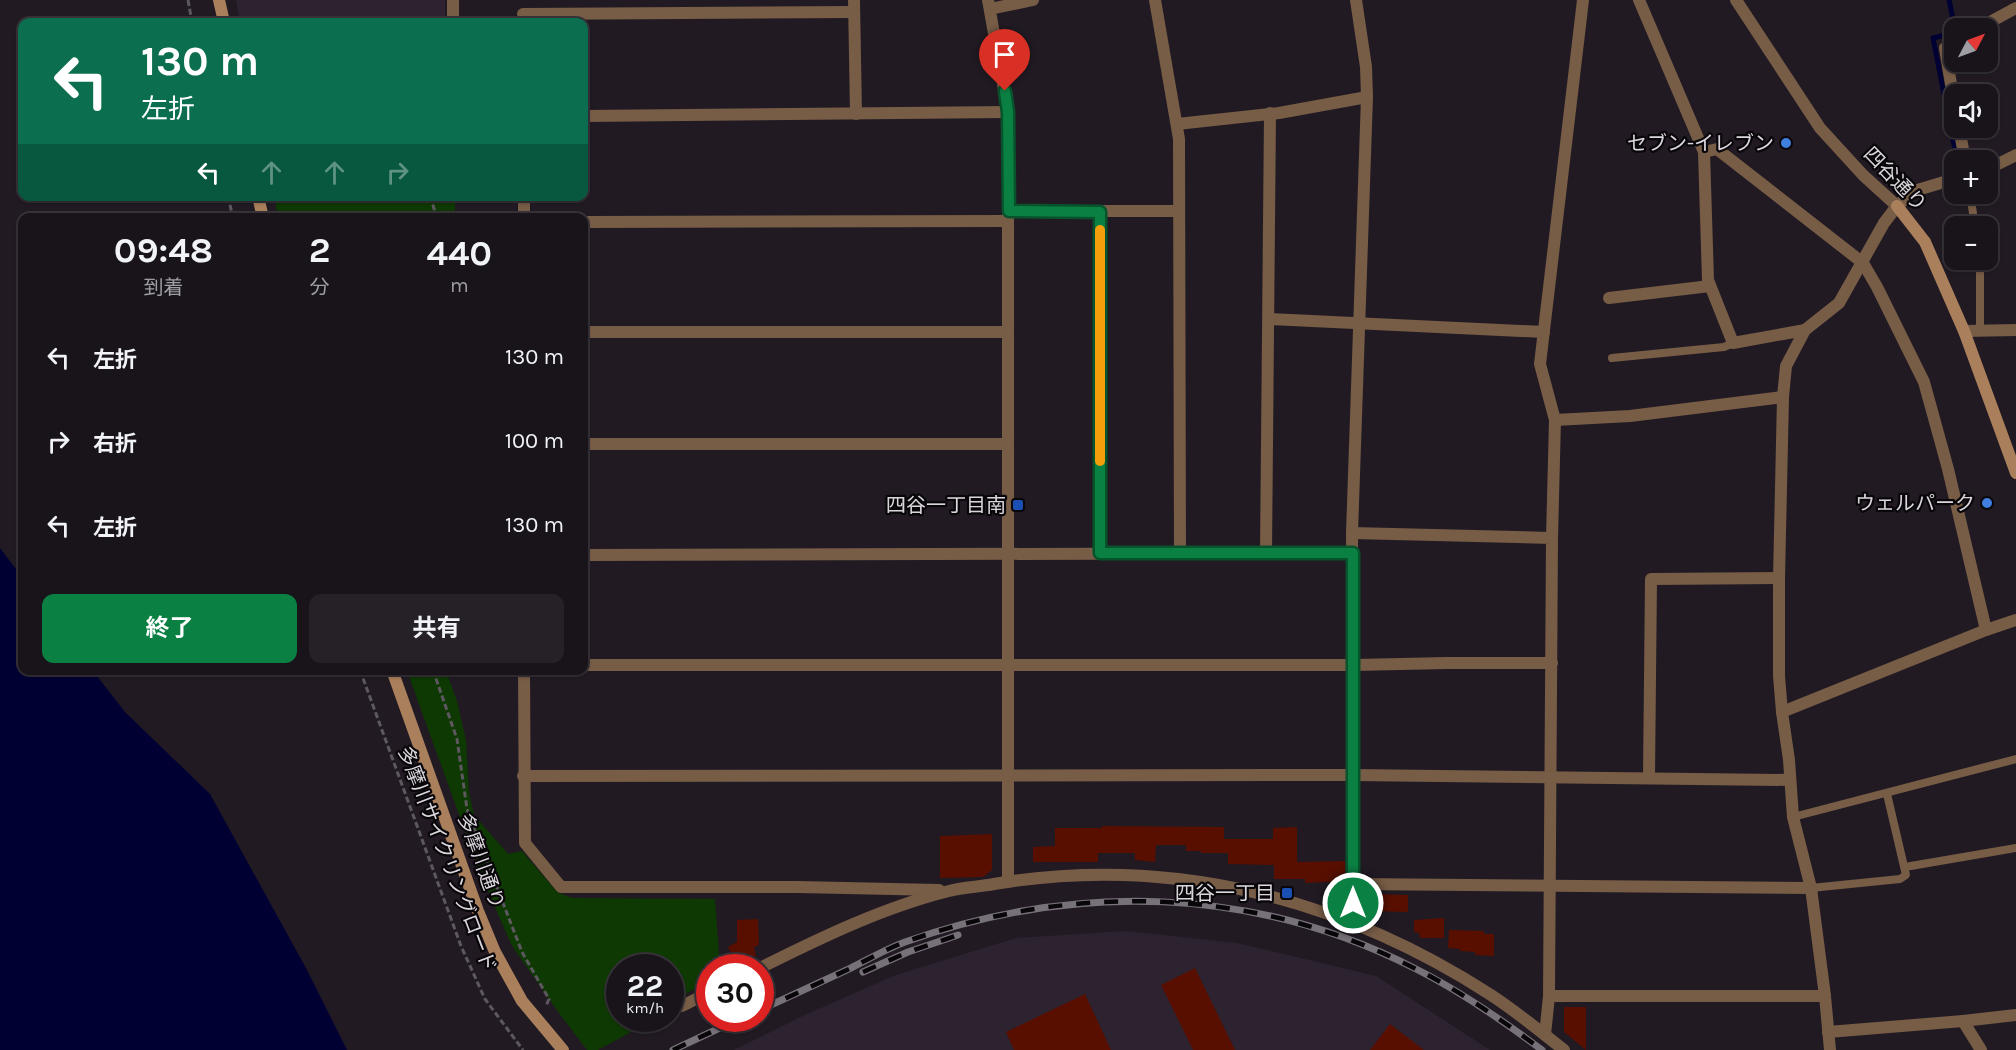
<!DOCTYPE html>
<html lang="ja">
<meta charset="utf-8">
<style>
body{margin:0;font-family:Karla,"Noto Sans JP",sans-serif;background:#262127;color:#f1f3f6;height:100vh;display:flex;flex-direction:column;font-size:22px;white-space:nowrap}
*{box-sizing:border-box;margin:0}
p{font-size:20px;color:#9f9ea2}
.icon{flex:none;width:33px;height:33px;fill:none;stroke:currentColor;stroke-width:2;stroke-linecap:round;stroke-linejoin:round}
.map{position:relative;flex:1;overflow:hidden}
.sheet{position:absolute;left:18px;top:213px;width:570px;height:462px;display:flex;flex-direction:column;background:#19141a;border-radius:12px;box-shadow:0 2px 4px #0004,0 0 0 2px #373339}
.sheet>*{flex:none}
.top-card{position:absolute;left:18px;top:18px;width:570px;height:183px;border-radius:12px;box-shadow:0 2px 4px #0004,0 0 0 2px #373339;background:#0b6e4f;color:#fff;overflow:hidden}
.needle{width:39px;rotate:49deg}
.fabs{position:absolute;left:1944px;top:18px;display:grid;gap:12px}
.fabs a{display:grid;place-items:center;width:54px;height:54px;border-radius:12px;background:#19141a;box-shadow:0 2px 4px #0004,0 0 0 2px #373339;font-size:30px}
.speed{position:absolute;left:606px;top:954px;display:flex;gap:12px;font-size:30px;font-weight:700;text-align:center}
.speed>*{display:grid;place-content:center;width:78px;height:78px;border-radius:50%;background:#19141a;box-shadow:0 2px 4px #0004,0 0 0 2px #373339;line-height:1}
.speed small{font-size:15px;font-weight:400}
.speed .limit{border:9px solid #d22;background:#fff;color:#111}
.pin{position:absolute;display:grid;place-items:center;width:51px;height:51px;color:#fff;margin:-62px -26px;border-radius:50% 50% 50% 0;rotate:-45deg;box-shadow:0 0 6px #0007}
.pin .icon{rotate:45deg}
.me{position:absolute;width:66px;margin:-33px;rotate:0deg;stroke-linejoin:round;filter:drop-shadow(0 0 4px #0008)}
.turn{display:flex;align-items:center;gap:21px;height:126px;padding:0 24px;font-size:27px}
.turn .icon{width:78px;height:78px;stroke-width:2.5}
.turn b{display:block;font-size:42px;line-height:51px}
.lanes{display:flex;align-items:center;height:57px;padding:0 24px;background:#0003;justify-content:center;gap:30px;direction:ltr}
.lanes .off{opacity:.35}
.eta{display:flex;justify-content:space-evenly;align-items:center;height:102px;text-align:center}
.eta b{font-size:36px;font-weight:700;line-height:42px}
.primary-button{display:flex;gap:12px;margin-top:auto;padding:12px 24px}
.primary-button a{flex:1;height:69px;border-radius:12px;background:#0b8043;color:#fff;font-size:24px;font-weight:700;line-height:69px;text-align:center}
.primary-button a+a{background:#262127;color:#f1f3f6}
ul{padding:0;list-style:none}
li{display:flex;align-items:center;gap:18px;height:84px;padding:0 24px}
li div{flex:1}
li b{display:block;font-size:22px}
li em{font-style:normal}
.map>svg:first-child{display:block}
</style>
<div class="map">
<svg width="2016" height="1050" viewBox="0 0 2016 1050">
<rect width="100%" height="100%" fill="#211a23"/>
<!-- built -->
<g fill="#2d2330">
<path d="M236 0H445V22H240Z"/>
<path d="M1126 931 1237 943 1376 976 1490 1050H734L807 1014 896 975 1016 938Z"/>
</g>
<!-- green -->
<g fill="#0e3902">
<path d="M274 197H455V217H278Z"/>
<path d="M407 671H446L457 701 466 740 469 792 474 815 508 854 522 851 557 892 572 898 715 899 720 967 710 968 709 981 680 997 671 1010 670 968H620V1018L655 1019 598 1050H587L559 1013 512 946 481 875Z"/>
</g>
<!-- water -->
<path fill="#003" d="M0 548 22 577V670L93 671 125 712 210 794 307 970 347 1050H0Z"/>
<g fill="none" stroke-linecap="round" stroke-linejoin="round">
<!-- stream -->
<g stroke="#003" stroke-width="5">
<path d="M1949 0 1955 28"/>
<path d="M1954 33 1933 38 1957 160"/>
</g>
</g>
<!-- building -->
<g fill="#580f00">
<path d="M1102 826 1224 827V839H1273V828L1297 827V862L1345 861 1346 881 1305 883V879H1274V865L1228 864V853H1201V851H1186V845H1156L1155 862 1135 860V853H1098V862H1033V847L1055 846V828H1102Z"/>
<path d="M992 834V870L983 877 940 878V836Z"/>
<path d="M1372 894 1408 895V912L1371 911Z"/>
<path d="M1444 918V938H1420L1419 933 1414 932V920Z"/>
<path d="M758 919 759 945 754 947 756 956 737 965 728 947 737 942V920Z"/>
<path d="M1449 930 1484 931V934H1494V956L1475 955V952L1460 951V949L1448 948Z"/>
<path d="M1195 968 1235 1050H1193L1161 985Z"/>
<path d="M1085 994 1111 1050H1014L1006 1032Z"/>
<path d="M1564 1007H1586V1050L1564 1032Z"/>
<path d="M1390 1024 1424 1050H1370Z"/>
</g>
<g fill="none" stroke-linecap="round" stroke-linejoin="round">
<!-- path -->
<g stroke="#5d575f" stroke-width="3" stroke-dasharray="6 3" stroke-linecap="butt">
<path d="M188 0 192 22"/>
<path d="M228 196 233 218"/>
<path d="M430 196 437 218"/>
<path d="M360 670 461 946 485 999 523 1050"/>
<path d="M433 670 457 739 467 809 475 831 522 952 549 999 546 1006"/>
</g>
<!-- lane -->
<g stroke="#775c46" stroke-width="8">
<path d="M1970 194 1975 226"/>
<path d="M1980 332V260"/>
<path d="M1612 358 1724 347 1733 343"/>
<path d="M1793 817 2016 759"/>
<path d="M1905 867 2016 848"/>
<path d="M1811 888 1900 879 1906 875 1887 794"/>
</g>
<!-- street -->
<g stroke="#775c46" stroke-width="12">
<path d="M854 0 856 114"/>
<path d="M988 0 1008 112V882"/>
<path d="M1155 0 1179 139 1180 554"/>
<path d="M1639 0 1704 152 1708 280 1733 343 1805 330"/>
<path d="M1736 0 1820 128 1863 175 1897 206"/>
<path d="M990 9 1033 0"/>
<path d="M523 14 854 12"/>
<path d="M453 22V0"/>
<path d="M1979 28 2016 8"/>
<path d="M1954 42 1945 48 1954 102"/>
<path d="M584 116 1008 112"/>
<path d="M1177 124 1279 113 1367 97"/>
<path d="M1959 128 1965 160"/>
<path d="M1704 152 1717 149 1863 263 1877 287 1924 382 1948 469 1986 630"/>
<path d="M1988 169 2016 155"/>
<path d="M1009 211H1179"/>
<path d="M1100 212V553"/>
<path d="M524 218V196"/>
<path d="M584 222 1008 221"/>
<path d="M1609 298 1710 286"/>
<path d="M1269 319 1544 332"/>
<path d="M1964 331 2016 330"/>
<path d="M584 332H1008"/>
<path d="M1555 420 1630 416 1783 397"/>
<path d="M584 444H1008"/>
<path d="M1352 533 1552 538 1549 996 1545 1035"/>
<path d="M1552 538 1555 420 1540 364 1583 0"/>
<path d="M1266 553 1270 113"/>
<path d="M584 555 1353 553"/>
<path d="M584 665H1354L1447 663H1552"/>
<path d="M524 670 525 843 561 887H798L939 890"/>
<path d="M1782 712 1986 630 2016 620"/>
<path d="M523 776 1352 775 1789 780"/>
<path d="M1649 777 1651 579 1779 578"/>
<path d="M1353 884 1811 888"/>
<path d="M1354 923 1352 533 1367 97 1366 67 1356 0"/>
<path d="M760 968C820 938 884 907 949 891 964 887 979 887 994 884 1171 854 1341 898 1491 995 1517 1012 1540 1031 1564 1050"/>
<path d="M1549 996H1825"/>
<path d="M682 1006 710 992"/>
<path d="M1963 1021 2016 1015"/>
<path d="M1828 1032 1963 1021 1981 1050"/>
<path d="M1830 1050 1825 996 1811 888 1793 817 1789 760 1782 712 1779 676V578L1783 397 1786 366 1805 330 1839 303 1884 223 1897 206 1914 191 1954 179"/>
</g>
<!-- secondary -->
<g stroke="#aa7f5b" stroke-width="12">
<path d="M219 0 224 22"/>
<path d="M258 196 263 218"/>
<path d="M1897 206 1925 242 1964 331 2016 473"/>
<path d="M392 670 478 911 495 952 522 1001 563 1050"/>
</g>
<defs>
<g id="rail">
<path d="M863 972 908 952 958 935"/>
<path d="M760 1010C791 996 821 982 851 968 869 959 886 949 905 942 1074 882 1255 886 1416 969 1460 991 1502 1020 1542 1050"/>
<path d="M734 1030 759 1018"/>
<path d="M673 1050 741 1018"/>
</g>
</defs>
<!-- rail casing -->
<use href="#rail" stroke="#777279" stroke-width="7"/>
<!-- rail -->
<use href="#rail" stroke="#09060a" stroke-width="4.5" stroke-dasharray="14" stroke-linecap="butt"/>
</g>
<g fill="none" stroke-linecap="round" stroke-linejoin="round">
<defs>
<path id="route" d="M1005 91 1008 112 1009 211 1100 212V553H1353V903"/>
</defs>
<!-- route casing -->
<use href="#route" stroke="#07532c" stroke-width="15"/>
<!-- route -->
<use href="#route" stroke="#0b8043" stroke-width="10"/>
<!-- slow -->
<path stroke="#f59e0b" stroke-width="10" d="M1100 230V461"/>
</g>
<!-- markers -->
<g fill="#3f7fe0" stroke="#09060a" stroke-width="2">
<circle cx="1786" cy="143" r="6"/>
<circle cx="1987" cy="503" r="6"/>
</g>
<g fill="#1a4fb4" stroke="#09060a" stroke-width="2">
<rect x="1012" y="499" width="12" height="12" rx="3"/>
<rect x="1281" y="887" width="12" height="12" rx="3"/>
</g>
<g text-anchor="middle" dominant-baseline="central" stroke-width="4.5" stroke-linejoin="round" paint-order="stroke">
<!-- poi labels -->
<g font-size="20" fill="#dad6dc" stroke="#09060a" text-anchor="end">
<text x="1774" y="143">セブン-イレブン</text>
<text x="1975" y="503">ウェルパーク</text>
<text x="1006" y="505">四谷一丁目南</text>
<text x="1275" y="893">四谷一丁目</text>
</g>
<!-- street labels -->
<g font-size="20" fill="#dad6dc" stroke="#09060a">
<text transform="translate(1895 179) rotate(46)">四谷通り</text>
<text transform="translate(447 859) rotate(69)">多摩川サイクリングロード</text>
<text transform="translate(481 861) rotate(70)">多摩川通り</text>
</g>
</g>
</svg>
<div class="fabs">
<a><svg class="needle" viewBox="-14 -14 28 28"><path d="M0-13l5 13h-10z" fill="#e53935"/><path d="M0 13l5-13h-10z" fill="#9f9ea2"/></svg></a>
<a><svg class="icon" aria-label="sound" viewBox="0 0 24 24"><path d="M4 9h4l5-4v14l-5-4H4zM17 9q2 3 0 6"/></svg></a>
<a>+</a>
<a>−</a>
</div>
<div class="speed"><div>22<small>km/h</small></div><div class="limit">30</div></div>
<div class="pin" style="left:1005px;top:91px;background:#d93025"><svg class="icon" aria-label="arrive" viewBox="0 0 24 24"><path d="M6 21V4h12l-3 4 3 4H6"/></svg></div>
<svg class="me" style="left:1353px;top:903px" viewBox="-20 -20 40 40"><circle r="17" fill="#0b8043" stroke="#fff" stroke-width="3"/><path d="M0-11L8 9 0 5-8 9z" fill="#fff"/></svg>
<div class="top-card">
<div class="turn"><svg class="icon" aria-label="left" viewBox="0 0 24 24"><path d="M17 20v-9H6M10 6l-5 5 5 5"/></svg><div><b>130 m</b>左折</div></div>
<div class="lanes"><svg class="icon" aria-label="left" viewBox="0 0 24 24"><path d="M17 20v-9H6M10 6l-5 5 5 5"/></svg><svg class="icon off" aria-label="ahead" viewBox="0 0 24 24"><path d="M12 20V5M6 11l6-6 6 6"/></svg><svg class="icon off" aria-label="ahead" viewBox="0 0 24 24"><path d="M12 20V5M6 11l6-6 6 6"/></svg><svg class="icon off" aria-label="right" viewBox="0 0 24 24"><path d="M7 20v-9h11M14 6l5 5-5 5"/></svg></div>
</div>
<section class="sheet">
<div class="eta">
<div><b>09:48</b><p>到着</p></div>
<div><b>2</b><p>分</p></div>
<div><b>440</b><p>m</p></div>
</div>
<ul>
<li><svg class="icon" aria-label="left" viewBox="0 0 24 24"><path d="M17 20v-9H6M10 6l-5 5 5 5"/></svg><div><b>左折</b></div><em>130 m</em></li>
<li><svg class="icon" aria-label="right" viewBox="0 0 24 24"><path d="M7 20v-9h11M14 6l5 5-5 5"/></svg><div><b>右折</b></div><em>100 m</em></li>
<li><svg class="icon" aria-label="left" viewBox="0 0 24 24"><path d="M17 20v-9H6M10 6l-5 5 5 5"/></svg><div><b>左折</b></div><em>130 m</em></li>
</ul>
<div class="primary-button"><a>終了</a><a>共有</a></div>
</section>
</div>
